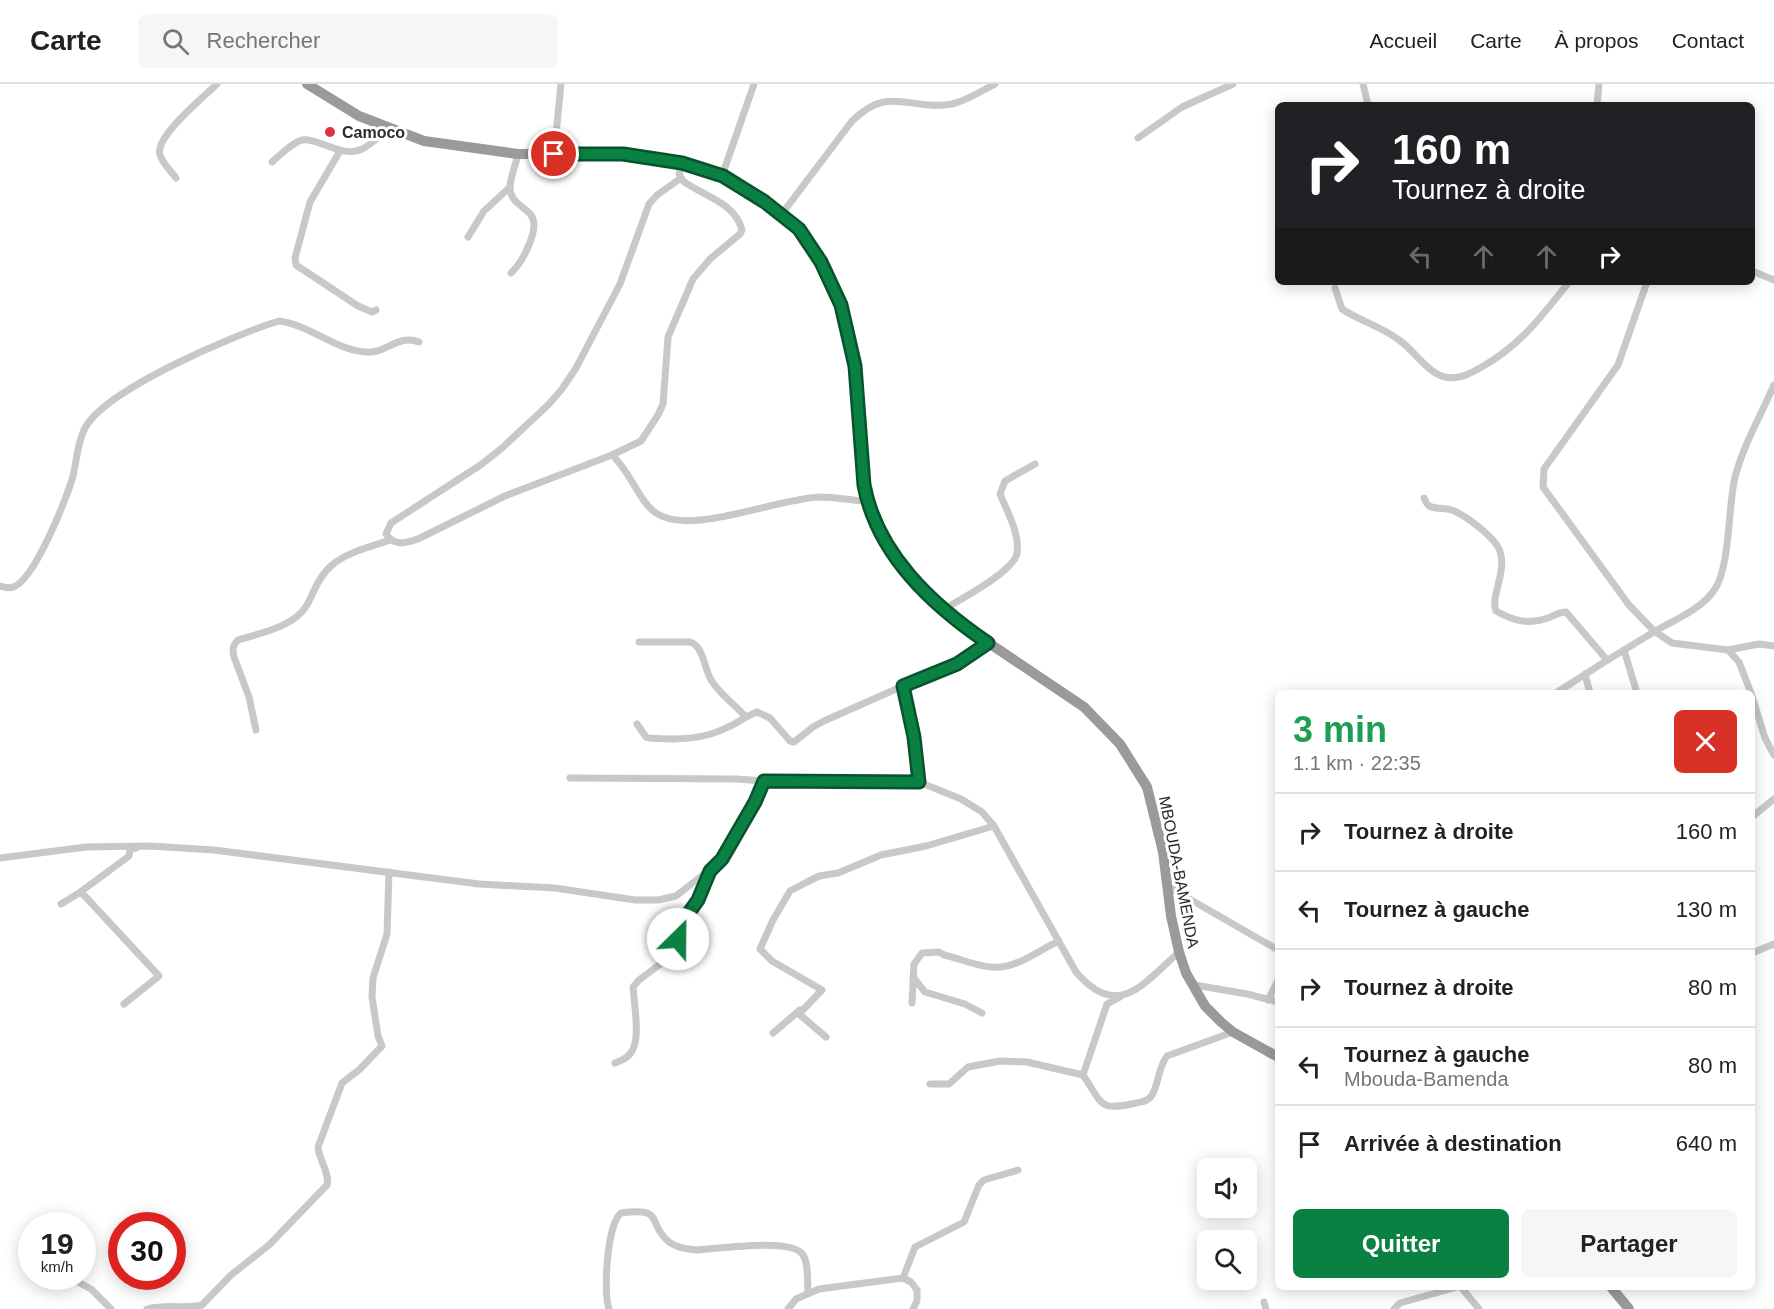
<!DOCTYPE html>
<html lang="fr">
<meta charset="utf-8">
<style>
body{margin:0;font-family:Arial,sans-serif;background:#f6f6f6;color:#222;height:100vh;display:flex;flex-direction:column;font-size:22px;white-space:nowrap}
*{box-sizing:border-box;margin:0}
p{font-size:20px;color:#767676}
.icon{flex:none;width:33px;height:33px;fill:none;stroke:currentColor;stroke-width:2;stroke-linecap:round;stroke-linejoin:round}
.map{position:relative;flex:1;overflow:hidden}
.sheet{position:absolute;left:1275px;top:606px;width:480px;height:600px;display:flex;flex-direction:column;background:#fff;border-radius:9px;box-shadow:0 3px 15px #0003}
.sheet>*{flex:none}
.guide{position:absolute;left:1275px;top:18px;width:480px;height:183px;border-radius:9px;box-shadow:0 3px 15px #0003;background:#202124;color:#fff;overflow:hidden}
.buttons{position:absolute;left:1197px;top:1074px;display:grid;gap:12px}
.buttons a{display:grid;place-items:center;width:60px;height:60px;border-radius:9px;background:#fff;box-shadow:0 3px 15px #0003;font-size:30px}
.speed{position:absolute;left:18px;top:1128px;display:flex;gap:12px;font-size:30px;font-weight:700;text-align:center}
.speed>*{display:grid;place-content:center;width:78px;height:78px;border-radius:50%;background:#fff;box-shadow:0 3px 15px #0003;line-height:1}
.speed small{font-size:15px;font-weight:400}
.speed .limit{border:9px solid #d22;background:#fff;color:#111}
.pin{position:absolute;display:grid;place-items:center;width:51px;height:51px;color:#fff;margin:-26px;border:3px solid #fff;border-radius:50%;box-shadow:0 2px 6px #0007}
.me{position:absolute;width:66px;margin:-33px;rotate:23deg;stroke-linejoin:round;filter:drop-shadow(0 0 4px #0008)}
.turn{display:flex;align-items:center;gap:21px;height:126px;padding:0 18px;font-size:27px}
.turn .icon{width:78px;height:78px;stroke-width:2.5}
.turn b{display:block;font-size:42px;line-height:51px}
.lanes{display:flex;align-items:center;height:57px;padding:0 18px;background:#0003;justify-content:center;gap:30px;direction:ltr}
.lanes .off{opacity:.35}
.round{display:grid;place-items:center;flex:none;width:63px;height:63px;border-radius:9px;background:#f6f6f6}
.headline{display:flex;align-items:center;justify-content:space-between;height:102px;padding:0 18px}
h1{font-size:36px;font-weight:700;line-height:45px;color:#1e9e55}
.primary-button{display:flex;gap:12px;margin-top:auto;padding:12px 18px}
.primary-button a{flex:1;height:69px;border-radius:9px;background:#0b8043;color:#fff;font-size:24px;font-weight:700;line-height:69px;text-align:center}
.primary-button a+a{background:#f6f6f6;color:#222}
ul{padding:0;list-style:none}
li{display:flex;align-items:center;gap:18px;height:78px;padding:0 18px;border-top:2px solid #e0e0e0}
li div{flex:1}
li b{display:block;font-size:22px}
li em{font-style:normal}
header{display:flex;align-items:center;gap:36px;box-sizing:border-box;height:84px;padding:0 30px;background:#fff;border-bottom:2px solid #e0e0e0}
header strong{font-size:28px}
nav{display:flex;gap:33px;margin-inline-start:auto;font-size:21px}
.search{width:420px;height:54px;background:#f6f6f6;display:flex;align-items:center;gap:15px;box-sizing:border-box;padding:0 21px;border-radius:9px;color:#767676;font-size:22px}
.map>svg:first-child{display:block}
</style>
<header>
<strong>Carte</strong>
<div class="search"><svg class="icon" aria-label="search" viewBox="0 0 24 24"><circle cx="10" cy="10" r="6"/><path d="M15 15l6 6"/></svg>Rechercher</div>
<nav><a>Accueil</a><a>Carte</a><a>À propos</a><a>Contact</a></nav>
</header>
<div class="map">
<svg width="1774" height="1225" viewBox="0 0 1774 1225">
<rect width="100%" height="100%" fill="#fff"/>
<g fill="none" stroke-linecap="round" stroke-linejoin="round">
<!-- minor -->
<g stroke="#c8c8c8" stroke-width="7">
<path d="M1363 0 1368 21"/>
<path d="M1597 21 1599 0"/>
<path d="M1138 54 1182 23 1233 0"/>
<path d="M340 67 310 118 295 174 296 181 358 222 372 228 376 226"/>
<path d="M554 70 561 0"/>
<path d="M272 78C280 71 290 61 299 57 316 50 342 77 364 64 373 59 382 50 390 43"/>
<path d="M722 92 754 0"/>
<path d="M176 94C171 87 163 80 160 71 154 53 204 13 217 0"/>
<path d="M681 94 657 111 649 120 620 200 576 284 562 305 548 321 502 364 482 380 391 439 386 450C395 463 405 459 418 455L505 412 612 371 641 357 658 331 663 320 668 253 693 195 710 175 740 150 742 146C735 118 703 112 683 97L679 90 682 79"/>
<path d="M781 131 852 37C890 0 907 27 952 20 966 17 981 7 995 0"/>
<path d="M468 153 484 127 510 103"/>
<path d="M1752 187 1774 196"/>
<path d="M511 189C522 179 541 144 531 131 524 122 512 119 510 106 509 96 516 81 518 70"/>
<path d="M1647 198 1618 281 1544 385 1543 403 1629 521 1654 547 1672 559 1728 566 1739 578 1751 609"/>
<path d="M1335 204 1342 225C1360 237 1382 243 1399 256 1414 266 1427 289 1445 293 1458 296 1469 290 1480 284 1521 261 1540 234 1569 198"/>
<path d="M612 371C630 387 640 419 656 429 690 453 780 413 821 413 837 413 852 417 867 417"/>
<path d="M1424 414C1425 417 1427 420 1429 422 1435 425 1445 424 1452 426 1465 431 1488 449 1496 460 1512 481 1489 512 1496 527 1514 537 1528 541 1548 534 1554 532 1558 528 1566 528L1607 576"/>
<path d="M0 502C4 503 9 505 13 503 34 497 67 414 73 392 77 376 77 359 85 344 106 305 236 250 279 237 311 241 334 266 366 268 386 270 397 250 419 258"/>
<path d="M943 526C959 516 1015 487 1017 469 1020 450 1007 427 1000 410L1005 397 1035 380"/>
<path d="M639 558H690C703 562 704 582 710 594 717 608 734 620 745 632"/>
<path d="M1624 566 1637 609"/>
<path d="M1728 566 1759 560 1774 562"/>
<path d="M1585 590 1590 609"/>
<path d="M903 602 914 653 919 698"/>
<path d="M1556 609C1588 588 1620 568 1652 549 1674 536 1701 526 1715 505 1730 482 1728 423 1735 393 1743 362 1761 331 1774 301"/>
<path d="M1752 612 1765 654 1774 671"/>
<path d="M637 640 646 653 649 654C676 656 704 656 728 643 739 638 746 632 757 628L770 634 790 657 794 658 813 643 824 637 903 602 957 580 988 559"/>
<path d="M256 646 249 613 234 573C232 565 233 561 238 556 261 549 294 543 307 521 314 508 319 492 331 482 346 468 371 463 390 456"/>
<path d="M570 694 737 695 764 697"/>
<path d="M1752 733 1774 715"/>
<path d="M0 774 86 763 150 762 214 766 479 800 555 804 635 816H658L676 812 717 780 755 718 764 697 919 698 961 715 982 728 994 742 1076 888C1118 937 1143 900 1179 868"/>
<path d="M1167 802 1278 866"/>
<path d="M81 808 159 892 124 920"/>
<path d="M61 820 79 809 129 772 130 766 136 764"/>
<path d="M1752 869 1774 860"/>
<path d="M913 893 925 908 965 920 982 929"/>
<path d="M1195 901 1247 910 1278 918"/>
<path d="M1268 916 1278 896"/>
<path d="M912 919 914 880 922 869 939 868 944 871C962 875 983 885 1001 883 1021 881 1041 865 1059 857"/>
<path d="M773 949 800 926"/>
<path d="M826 953 799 930 822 906 772 877 760 865 773 836 790 807 807 798 819 792 838 789 881 771 926 762 994 742"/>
<path d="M615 979C622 976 630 973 633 965 640 951 634 919 633 903L639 896 663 878 678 855 683 837 698 816 709 790"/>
<path d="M1083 991C1103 1020 1098 1028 1136 1019 1142 1018 1149 1017 1152 1011 1159 999 1158 984 1167 972L1233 948"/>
<path d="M930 1000H949L968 983 1000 977 1027 978 1083 991 1107 920 1120 913"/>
<path d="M32 1160 30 1167 32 1171"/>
<path d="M67 1192 91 1205 111 1225"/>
<path d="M903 1194 915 1163 964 1138 979 1101 984 1096 1018 1086"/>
<path d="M1461 1203 1479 1225"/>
<path d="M1264 1218 1266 1225"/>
<path d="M147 1225C164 1220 187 1225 202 1221L231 1191 269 1161 327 1101C330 1089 319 1076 318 1063L342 999 360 985 382 962 378 952 372 913 373 894 387 850 389 788"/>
<path d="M609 1225C603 1208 607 1140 621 1129 667 1123 646 1140 669 1158 677 1164 687 1165 697 1166 717 1165 793 1153 803 1171 809 1180 807 1198 808 1209"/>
<path d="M788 1225 796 1215 819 1205 903 1194 911 1198 917 1206V1217L913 1225"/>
<path d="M1394 1225 1400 1219 1457 1203"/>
</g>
<!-- trunk -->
<g stroke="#9a9a9a" stroke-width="10">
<path d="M307 0 359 32 424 57 518 70H623L682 79 722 92 765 118 799 145 821 178 841 221 855 282 859 355 864 401 867 417 881 451 903 482 943 526 959 539 1084 623 1120 660 1147 703 1163 768 1171 832 1179 868 1186 889 1205 922 1221 938 1233 948 1278 973"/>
<path d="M1611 1203 1629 1225"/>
</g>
</g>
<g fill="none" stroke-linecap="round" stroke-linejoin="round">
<defs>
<path id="route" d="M554 70H623L682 79 723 92 765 118 799 145 821 178 841 221 855 282 864 401C877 470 932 521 988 559L957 580 903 602 914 653 919 698 764 697 755 718 722 775 710 787 698 816 683 837 678 855"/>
</defs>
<!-- route casing -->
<use href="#route" stroke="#07532c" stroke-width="15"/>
<!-- route -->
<use href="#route" stroke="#0b8043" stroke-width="10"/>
</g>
<!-- markers -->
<circle fill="#e03042" stroke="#fff" stroke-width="2" cx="330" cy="48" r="6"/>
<g text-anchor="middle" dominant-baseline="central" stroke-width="6" stroke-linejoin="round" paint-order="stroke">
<!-- poi labels -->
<g font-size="16" font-weight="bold" fill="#2b2b2b" stroke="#fff" text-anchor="start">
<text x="342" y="48">Camoco</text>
</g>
<!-- street labels -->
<g font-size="16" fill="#2b2b2b" stroke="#fff">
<text transform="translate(1179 788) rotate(79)">MBOUDA-BAMENDA</text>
</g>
</g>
</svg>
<div class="buttons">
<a><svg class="icon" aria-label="sound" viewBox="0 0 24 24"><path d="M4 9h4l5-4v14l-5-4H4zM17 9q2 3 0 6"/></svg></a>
<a><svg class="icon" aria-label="search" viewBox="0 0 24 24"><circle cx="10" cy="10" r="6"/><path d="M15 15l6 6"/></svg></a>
</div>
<div class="speed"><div>19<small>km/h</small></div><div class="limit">30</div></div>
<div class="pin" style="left:554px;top:70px;background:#d93025"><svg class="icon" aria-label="arrive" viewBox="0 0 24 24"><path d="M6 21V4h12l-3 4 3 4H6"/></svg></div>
<svg class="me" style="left:678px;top:855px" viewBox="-20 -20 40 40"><circle r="19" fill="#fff"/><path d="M0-13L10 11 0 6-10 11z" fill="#0b8043"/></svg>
<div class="guide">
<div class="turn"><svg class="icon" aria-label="right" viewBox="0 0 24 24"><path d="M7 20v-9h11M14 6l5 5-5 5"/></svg><div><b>160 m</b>Tournez à droite</div></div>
<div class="lanes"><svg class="icon off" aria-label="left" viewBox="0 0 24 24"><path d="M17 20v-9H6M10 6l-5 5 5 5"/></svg><svg class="icon off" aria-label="ahead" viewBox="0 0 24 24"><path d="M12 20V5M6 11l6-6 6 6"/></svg><svg class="icon off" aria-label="ahead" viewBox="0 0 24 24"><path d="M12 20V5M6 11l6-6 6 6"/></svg><svg class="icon" aria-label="right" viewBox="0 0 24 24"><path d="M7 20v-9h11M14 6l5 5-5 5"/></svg></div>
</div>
<section class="sheet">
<div class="headline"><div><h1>3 min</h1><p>1.1 km · 22:35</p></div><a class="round" style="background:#d93025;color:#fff"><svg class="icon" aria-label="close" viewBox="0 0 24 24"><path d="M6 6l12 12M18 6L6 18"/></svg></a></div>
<ul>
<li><svg class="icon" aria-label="right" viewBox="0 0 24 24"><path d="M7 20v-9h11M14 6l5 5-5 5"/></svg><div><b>Tournez à droite</b></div><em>160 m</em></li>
<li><svg class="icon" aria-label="left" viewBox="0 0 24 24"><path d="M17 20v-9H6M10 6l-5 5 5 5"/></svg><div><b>Tournez à gauche</b></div><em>130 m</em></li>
<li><svg class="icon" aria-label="right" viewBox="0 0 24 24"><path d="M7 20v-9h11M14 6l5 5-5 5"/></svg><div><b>Tournez à droite</b></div><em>80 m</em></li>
<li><svg class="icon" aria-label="left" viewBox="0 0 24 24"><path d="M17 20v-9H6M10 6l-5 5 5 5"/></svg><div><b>Tournez à gauche</b><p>Mbouda-Bamenda</p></div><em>80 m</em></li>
<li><svg class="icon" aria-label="arrive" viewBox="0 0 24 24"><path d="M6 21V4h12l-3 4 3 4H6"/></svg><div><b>Arrivée à destination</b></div><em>640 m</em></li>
</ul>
<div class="primary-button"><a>Quitter</a><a>Partager</a></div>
</section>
</div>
